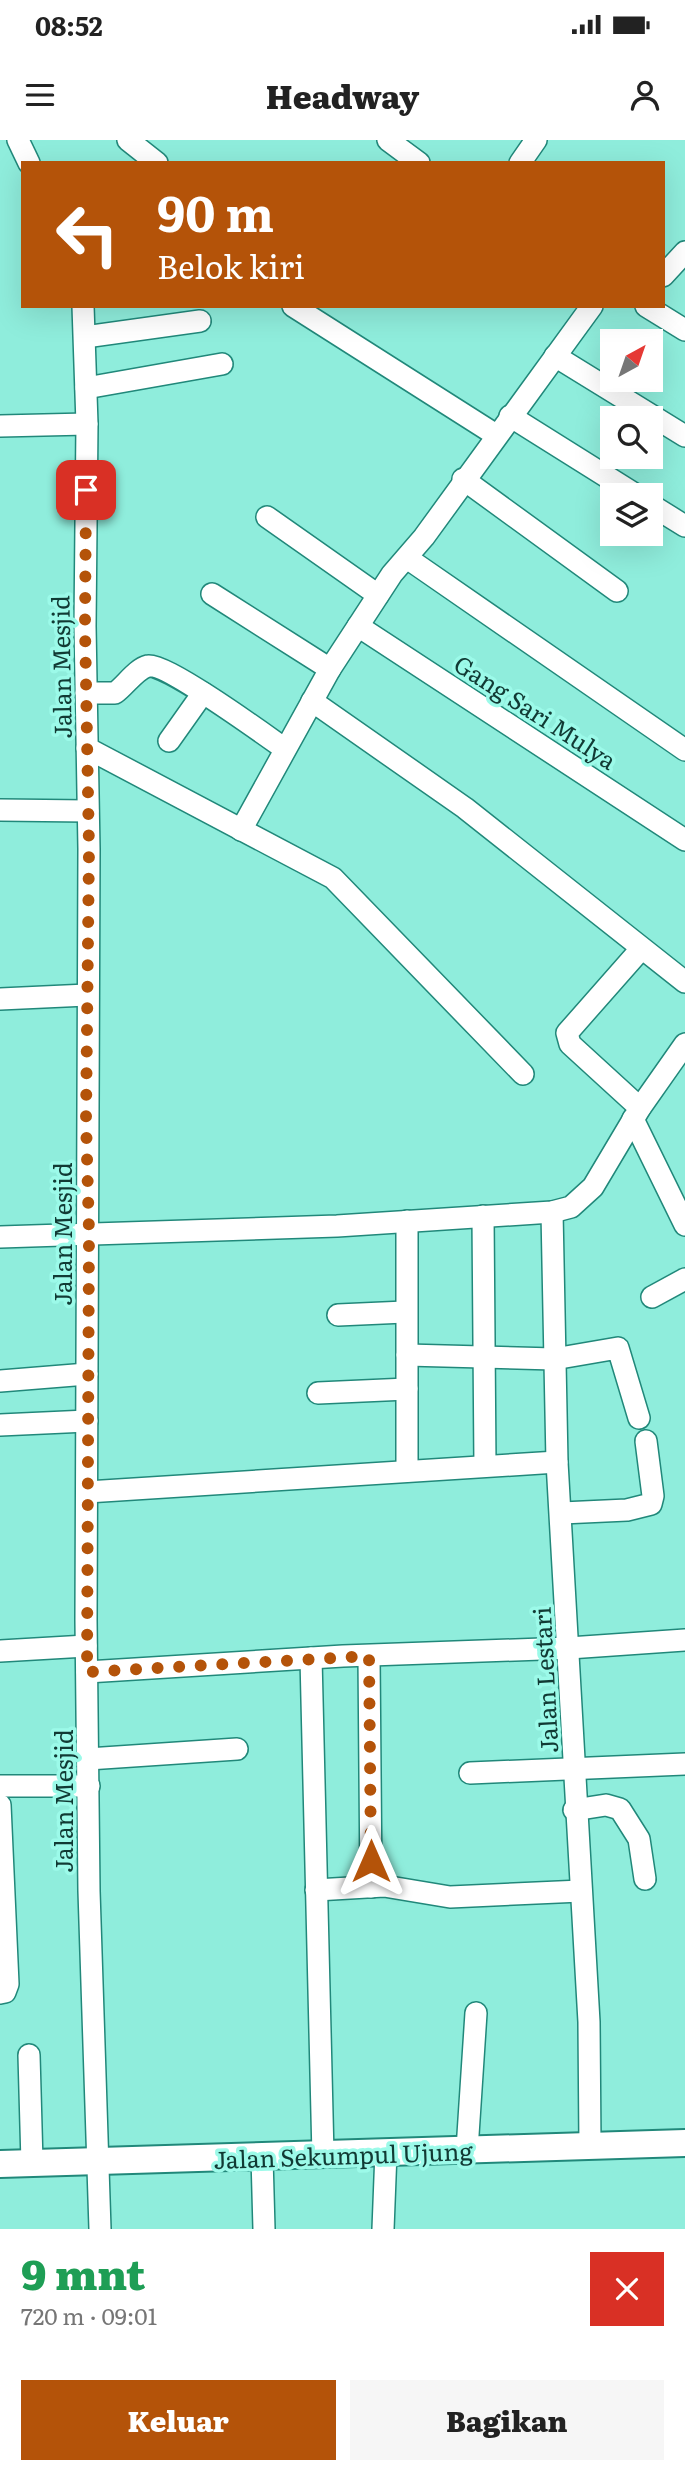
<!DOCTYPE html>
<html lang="id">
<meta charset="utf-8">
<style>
body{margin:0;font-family:Literata,serif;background:#f6f6f6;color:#222;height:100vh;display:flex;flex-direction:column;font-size:26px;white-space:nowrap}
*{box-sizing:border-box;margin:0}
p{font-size:23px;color:#767676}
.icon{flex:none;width:38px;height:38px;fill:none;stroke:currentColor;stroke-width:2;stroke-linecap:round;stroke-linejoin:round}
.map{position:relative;height:2089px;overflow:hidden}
.sheet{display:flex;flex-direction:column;background:#fff;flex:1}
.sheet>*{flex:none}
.top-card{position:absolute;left:21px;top:21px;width:644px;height:147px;border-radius:0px;box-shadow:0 7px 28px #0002;background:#b45309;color:#fff;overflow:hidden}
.needle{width:46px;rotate:40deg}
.fabs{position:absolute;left:600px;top:189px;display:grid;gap:14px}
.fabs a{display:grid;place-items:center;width:63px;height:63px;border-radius:0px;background:#fff;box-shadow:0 7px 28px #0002;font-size:35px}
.pin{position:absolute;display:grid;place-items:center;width:60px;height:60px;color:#fff;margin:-30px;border-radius:14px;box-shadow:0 4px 10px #0006}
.me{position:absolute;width:77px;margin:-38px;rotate:0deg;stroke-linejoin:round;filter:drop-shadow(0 0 5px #0008)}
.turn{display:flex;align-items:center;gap:24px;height:147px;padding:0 21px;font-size:32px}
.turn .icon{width:91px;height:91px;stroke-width:2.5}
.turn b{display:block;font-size:49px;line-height:60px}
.round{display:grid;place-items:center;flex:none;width:74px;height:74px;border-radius:0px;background:#f6f6f6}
.head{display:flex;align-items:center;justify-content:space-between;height:119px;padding:0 21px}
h1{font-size:42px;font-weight:800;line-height:52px;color:#1e9e55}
.primary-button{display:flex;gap:14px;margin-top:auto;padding:14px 21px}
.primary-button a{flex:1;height:80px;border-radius:0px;background:#b45309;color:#fff;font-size:28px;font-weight:800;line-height:80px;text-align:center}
.primary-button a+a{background:#f6f6f6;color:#222}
.status{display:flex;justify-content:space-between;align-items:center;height:49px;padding:0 35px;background:#fff;direction:ltr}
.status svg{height:19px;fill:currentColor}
header{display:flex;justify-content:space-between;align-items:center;height:91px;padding:0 21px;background:#fff;font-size:32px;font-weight:800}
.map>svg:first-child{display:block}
</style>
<div class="status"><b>08:52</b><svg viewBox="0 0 49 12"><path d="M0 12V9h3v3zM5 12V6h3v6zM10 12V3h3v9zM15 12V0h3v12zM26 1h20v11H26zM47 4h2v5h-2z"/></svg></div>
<header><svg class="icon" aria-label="menu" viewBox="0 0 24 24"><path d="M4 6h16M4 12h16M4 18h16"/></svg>Headway<svg class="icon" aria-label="person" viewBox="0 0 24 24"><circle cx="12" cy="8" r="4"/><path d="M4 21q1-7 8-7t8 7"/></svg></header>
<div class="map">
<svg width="685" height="2089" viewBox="0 0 685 2089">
<rect width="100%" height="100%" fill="#8feddc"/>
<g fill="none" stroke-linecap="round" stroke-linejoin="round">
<defs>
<g id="minor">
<path d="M18 0 29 23"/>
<path d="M128 0 157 23"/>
<path d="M388 0 419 23"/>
<path d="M520 23 536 0"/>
<path d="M663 136 685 112"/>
<path d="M83 166 87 284 85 486 89 709 86 1480 89 1751 100 2089"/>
<path d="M293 166 496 295"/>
<path d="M646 166 685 190"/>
<path d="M85 197 200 181"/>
<path d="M555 216 685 296"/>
<path d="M86 248 222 224"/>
<path d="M510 276 636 355"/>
<path d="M0 286 87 284"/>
<path d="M463 339 617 451"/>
<path d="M651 365 685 386"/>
<path d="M267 377 378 455"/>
<path d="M407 418 685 610"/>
<path d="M212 454 330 529"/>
<path d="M358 486 685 700"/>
<path d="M86 553H115C125 546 136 529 148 526 166 523 265 595 285 609"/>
<path d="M312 561 465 668 685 842"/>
<path d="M169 601 203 553"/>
<path d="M87 608 333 738 523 934"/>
<path d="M0 670 88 671"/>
<path d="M241 690 330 529 392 434 424 397 592 166"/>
<path d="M0 859 87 855"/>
<path d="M640 968 570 904 567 893 641 809"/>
<path d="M633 979 685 1085"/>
<path d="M552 1072 557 1322 589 1882 590 2006"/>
<path d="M483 1076 485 1326"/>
<path d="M0 1097 337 1086 552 1072 571 1067 593 1047 640 968 685 904"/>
<path d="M652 1157 685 1139"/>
<path d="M338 1175 405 1172"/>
<path d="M407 1215 554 1219 618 1208 639 1278"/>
<path d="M0 1241 87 1234"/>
<path d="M318 1253 407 1249"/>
<path d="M0 1285 87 1281"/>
<path d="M407 1331V1081"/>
<path d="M87 1352 557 1322"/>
<path d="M562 1373 627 1370 651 1364 653 1356 646 1301"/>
<path d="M0 1511 86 1506"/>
<path d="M369 1516 371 1747"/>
<path d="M311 1518 323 2016"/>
<path d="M87 1532 343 1516 569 1508 685 1500"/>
<path d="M88 1619 237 1609"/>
<path d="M470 1633 685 1624"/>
<path d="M0 1646H89"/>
<path d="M0 1665 8 1844 5 1852 0 1853"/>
<path d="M574 1670 606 1665 620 1669 639 1699 645 1739"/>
<path d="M316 1750 384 1746 450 1757 581 1751"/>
<path d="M29 1915 32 2023"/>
<path d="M467 2010 476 1873"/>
<path d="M262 2017 264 2089"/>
<path d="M383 2089 386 2012"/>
</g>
<path id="major" d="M0 2024 685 2003"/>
</defs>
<!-- minor casing -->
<use href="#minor" stroke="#21887a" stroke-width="24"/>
<!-- major casing -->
<use href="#major" stroke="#21887a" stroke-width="30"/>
<!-- minor -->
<use href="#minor" stroke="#fff" stroke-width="21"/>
<!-- major -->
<use href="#major" stroke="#fff" stroke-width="26"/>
</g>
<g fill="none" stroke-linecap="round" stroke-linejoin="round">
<!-- route -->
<path stroke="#b45309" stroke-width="12" stroke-dasharray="0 21.6" d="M86 350 85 486 89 709 86 979 89 1092 87 1532 369 1516 371 1721"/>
</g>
<g text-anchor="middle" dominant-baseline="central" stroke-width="7" stroke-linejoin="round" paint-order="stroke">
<!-- street labels -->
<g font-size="24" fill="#113a34" stroke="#9cfae9">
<text transform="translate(60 527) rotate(-91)">Jalan Mesjid</text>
<text transform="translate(536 571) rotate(33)">Gang Sari Mulya</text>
<text transform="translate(61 1094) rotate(-90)">Jalan Mesjid</text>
<text transform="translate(544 1540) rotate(-93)">Jalan Lestari</text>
<text transform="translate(62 1661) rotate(-90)">Jalan Mesjid</text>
<text transform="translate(343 2014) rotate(-2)">Jalan Sekumpul Ujung</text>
</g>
</g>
</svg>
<div class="fabs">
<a><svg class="needle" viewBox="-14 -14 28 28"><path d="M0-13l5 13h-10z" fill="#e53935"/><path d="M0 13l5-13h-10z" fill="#767676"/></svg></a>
<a><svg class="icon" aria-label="search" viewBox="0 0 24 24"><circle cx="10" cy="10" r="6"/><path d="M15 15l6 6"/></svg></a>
<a><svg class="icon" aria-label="layers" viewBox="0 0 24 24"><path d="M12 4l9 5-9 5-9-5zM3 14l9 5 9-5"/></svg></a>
</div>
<div class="pin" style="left:86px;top:350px;background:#d93025"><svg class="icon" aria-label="arrive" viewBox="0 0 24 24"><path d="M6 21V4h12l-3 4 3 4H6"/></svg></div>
<svg class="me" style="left:371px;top:1721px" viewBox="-20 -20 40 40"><path d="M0-17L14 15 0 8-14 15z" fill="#b45309" stroke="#fff" stroke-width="4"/></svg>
<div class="top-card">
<div class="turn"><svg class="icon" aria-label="left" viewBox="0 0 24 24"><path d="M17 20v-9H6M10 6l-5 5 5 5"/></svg><div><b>90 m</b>Belok kiri</div></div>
</div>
</div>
<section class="sheet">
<div class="head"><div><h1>9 mnt</h1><p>720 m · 09:01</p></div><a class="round" style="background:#d93025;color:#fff"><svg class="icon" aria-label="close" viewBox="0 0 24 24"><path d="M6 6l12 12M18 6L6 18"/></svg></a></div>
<div class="primary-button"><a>Keluar</a><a>Bagikan</a></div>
</section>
